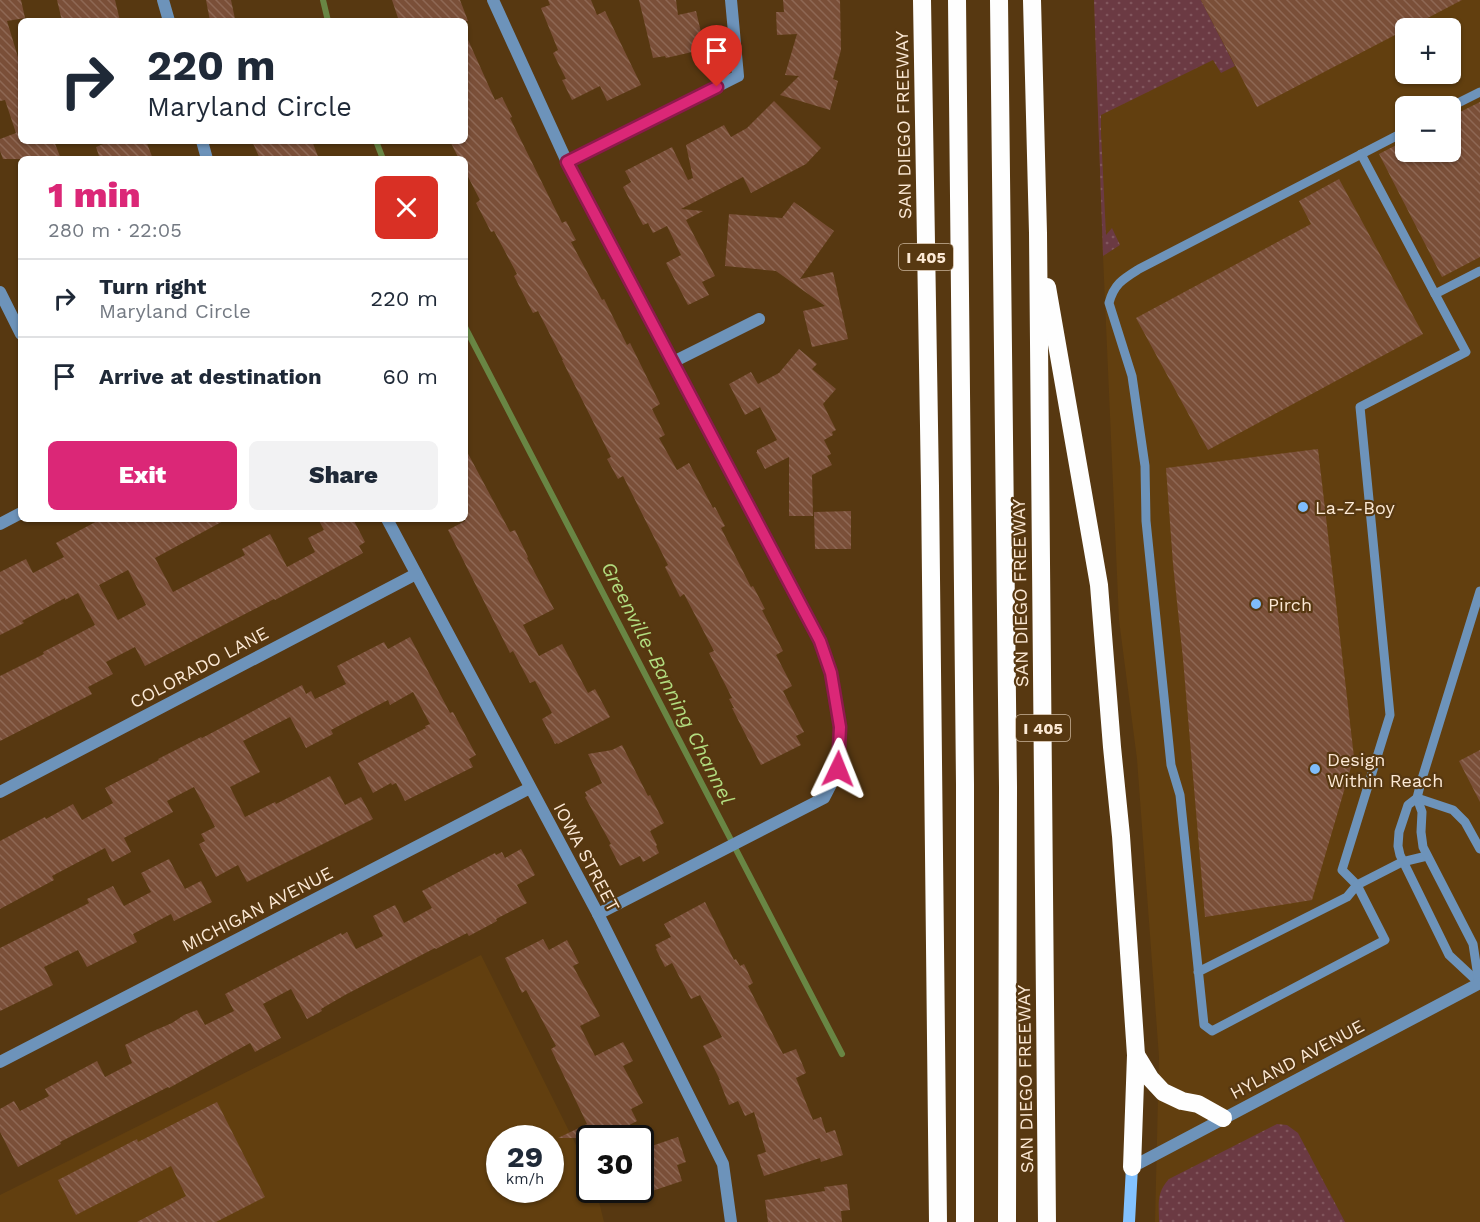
<!DOCTYPE html>
<meta charset="utf-8">
<style>
body{margin:0;font-family:"Work Sans",sans-serif;background:#f2f2f3;color:#1f2937;height:100vh;display:flex;flex-direction:column;font-size:22px;white-space:nowrap}
*{box-sizing:border-box;margin:0}
p{font-size:20px;color:#747a83}
.icon{flex:none;width:33px;height:33px;fill:none;stroke:currentColor;stroke-width:2;stroke-linecap:round;stroke-linejoin:round}
.map{position:relative;flex:1;overflow:hidden}
.panel{position:absolute;left:18px;top:156px;width:450px;height:366px;display:flex;flex-direction:column;background:#fff;border-radius:9px;box-shadow:0 2px 4px #0004}
.panel>*{flex:none}
.hud{position:absolute;left:18px;top:18px;width:450px;height:126px;border-radius:9px;box-shadow:0 2px 4px #0004;background:#fff;color:#1f2937;overflow:hidden}
.fabs{position:absolute;left:1395px;top:18px;display:grid;gap:12px}
.fabs a{display:grid;place-items:center;width:66px;height:66px;border-radius:9px;background:#fff;box-shadow:0 2px 4px #0004;font-size:30px}
.speed{position:absolute;left:486px;top:1125px;display:flex;gap:12px;font-size:30px;font-weight:700;text-align:center}
.speed>*{display:grid;place-content:center;width:78px;height:78px;border-radius:50%;background:#fff;box-shadow:0 2px 4px #0004;line-height:1}
.speed small{font-size:15px;font-weight:400}
.speed .limit{border:3px solid #111;border-radius:9px;background:#fff;color:#111}
.pin{position:absolute;display:grid;place-items:center;width:51px;height:51px;color:#fff;margin:-62px -26px;border-radius:50% 50% 50% 0;rotate:-45deg;box-shadow:0 0 6px #0007}
.pin .icon{rotate:45deg}
.me{position:absolute;width:66px;margin:-33px;rotate:2deg;stroke-linejoin:round;filter:drop-shadow(0 0 4px #0008)}
.turn{display:flex;align-items:center;gap:21px;height:126px;padding:0 30px;font-size:27px}
.turn .icon{width:78px;height:78px;stroke-width:2.5}
.turn b{display:block;font-size:42px;line-height:51px}
.round{display:grid;place-items:center;flex:none;width:63px;height:63px;border-radius:9px;background:#f2f2f3}
.headline{display:flex;align-items:center;justify-content:space-between;height:102px;padding:0 30px}
h1{font-size:36px;font-weight:800;line-height:45px;color:#db2777}
.primary-button{display:flex;gap:12px;margin-top:auto;padding:12px 30px}
.primary-button a{flex:1;height:69px;border-radius:9px;background:#db2777;color:#fff;font-size:24px;font-weight:800;line-height:69px;text-align:center}
.primary-button a+a{background:#f2f2f3;color:#1f2937}
ul{padding:0;list-style:none}
li{display:flex;align-items:center;gap:18px;height:78px;padding:0 30px;border-top:2px solid #e0e1e3}
li div{flex:1}
li b{display:block;font-size:22px}
li em{font-style:normal}
.map>svg:first-child{display:block}
</style>
<div class="map">
<svg width="1480" height="1222" viewBox="0 0 1480 1222">
<defs>
<pattern id="garden-dots" width="8" height="8" patternUnits="userSpaceOnUse" patternTransform="scale(1.5)"><rect width="8" height="8" fill="#6b3a43"/><path d="M2 2h.1M6 6h.1" fill="none" stroke="#81565d" stroke-width="1.8" stroke-linecap="round"/></pattern>
<pattern id="building-back-hatch" width="6" height="6" patternUnits="userSpaceOnUse" patternTransform="scale(1.5)"><rect width="6" height="6" fill="#7a4f38"/><path d="M-1 5l2 2M0 0l6 6M5-1l2 2" fill="none" stroke="#8e6854"/></pattern>
</defs>
<rect width="100%" height="100%" fill="#573811"/>
<!-- built -->
<g fill="#623f0f" fill-rule="evenodd">
<path d="M1094 0H1480V1222H1155L1159 1057 1137 759 1119 620 1103 256ZM1406 28H1450V74H1406ZM1406 106H1450V152H1406Z"/>
<path d="M481 955 589 1171 590 1190H596L604 1222H0V1195ZM500 1138H550V1190H500Z"/>
</g>
<!-- garden -->
<g fill="url(#garden-dots)">
<path d="M1094 0H1201L1235 66 1221 73 1213 60 1101 115V133L1106 235 1112 228 1120 245 1103 256Z"/>
<path d="M1277 1124 1287 1125 1298 1133 1345 1222H1159C1159 1204 1156 1193 1169 1179Z"/>
</g>
<g fill="none" stroke-linecap="round" stroke-linejoin="round">
<!-- stream -->
<g stroke="#698644" stroke-width="6">
<path d="M323 0 328 21"/>
<path d="M376 141 383 159"/>
<path d="M465 327 842 1054"/>
</g>
</g>
<!-- building -->
<g fill="url(#building-back-hatch)" fill-rule="evenodd">
<path d="M0 0H21L25 18 7 21 21 67V141H54L61 159H3L0 151V139L16 133 5 100 0 101Z"/>
<path d="M57 0H115L120 21H62Z"/>
<path d="M206 0H231L235 19 223 21H210Z"/>
<path d="M392 0H460L468 21H399Z"/>
<path d="M548 0H591L597 15 605 11 641 85 607 101 600 86 572 100 562 80 566 79 553 53 558 50 541 8 550 5Z"/>
<path d="M639 0H676L678 15 696 11 705 49 666 58 665 56 653 58Z"/>
<path d="M783 0H840L841 50 833 79 838 81 830 110 780 95 799 76 785 75 797 34 777 35 776 12H784Z"/>
<path d="M1201 0H1462L1257 107Z"/>
<path d="M465 33 495 100 502 97 512 117 510 118 562 223 566 221 576 240 571 242 602 300 604 299 627 345 630 343 660 404 652 409 665 435 659 438 677 470 689 463 713 508 715 507 725 526 721 528 751 587 753 586 765 609 762 610 783 651 776 655 792 686 783 691 804 732 796 736 801 745 761 765 732 708H734L729 699 732 698 709 653 714 651 684 594 680 597 665 567 668 565 623 476 618 479 607 459 611 457 562 360H563L538 311 533 313 514 276 517 274 494 231 491 232 476 203 480 200 465 171V159H459L450 141H465Z"/>
<path d="M774 101 821 148 806 164 751 193 743 177 681 209 703 211 686 220 715 276 702 282 709 295 688 305 666 263 681 255 667 226 653 233 648 223 643 225 623 187 631 182 625 171 672 147 688 180 693 178 686 145 724 125 731 137 747 128Z"/>
<path d="M1480 102V257L1442 277 1379 154 1406 140V152H1450V117Z"/>
<path d="M111 141H146L153 159H100L96 147Z"/>
<path d="M252 141H312L319 159H260Z"/>
<path d="M1339 179 1423 334 1208 450 1136 318 1311 224 1299 201Z"/>
<path d="M794 202 834 231 800 279 833 272 848 339 812 347 803 311 825 306 776 271 725 266 729 214 782 218Z"/>
<path d="M799 349 817 364 812 369 836 389 823 404 836 430 832 432 833 435 824 440 831 454 827 456 832 465 812 475 813 516H789V457L765 469 756 452H757V450L777 440 760 407 745 415 729 384 751 372 758 384 779 373Z"/>
<path d="M465 448 510 532 515 530 528 557 527 558 554 609 523 625 539 656 562 644 588 693 595 689 610 717 558 744 557 743 555 744 542 719 552 713 535 681 530 683 513 651 510 653 448 530 465 521Z"/>
<path d="M1318 449 1354 757 1312 900 1205 917 1183 659 1173 564 1166 468Z"/>
<path d="M851 511V549H815L814 512Z"/>
<path d="M101 519H227L155 558 173 592 245 555 242 549 270 534 287 567 315 552 308 538 324 530 318 519H353L365 542 359 546 363 553 315 579 275 600 274 599 145 666 135 647 106 662 113 674 88 687 92 694 0 741V676L44 654 43 652 95 625 78 593 65 600V598L22 621 24 623 0 635V572L26 559 33 573 64 557 56 543ZM128 570 146 605 118 620 99 585Z"/>
<path d="M410 637 450 713 453 712 476 755 469 759 473 767 405 801 396 783 392 785 391 783 373 793 358 763 426 728 425 726 430 724 413 692 390 705 388 700 331 730 333 734 306 748 290 717 243 741 260 772 230 787 245 817 275 802 276 804 330 776 345 805 361 797 373 819 247 882 238 865 216 877 199 844 205 841 201 834 215 827 194 787 167 801 173 812 124 838 131 852 112 862 105 848 52 876 54 880 0 909V841L45 817 46 819 73 804 82 820 113 803 105 788 159 760 158 759 201 737 202 738 302 685 306 694 311 691 315 699 346 684 337 666 384 642 388 649Z"/>
<path d="M622 745 648 796 650 795 664 823 650 831 657 845 656 846 659 853 643 862 640 856 620 866 609 845 611 844 585 797 587 796 585 792 602 783 588 754 612 750Z"/>
<path d="M1480 750V802L1459 761Z"/>
<path d="M521 849 535 875 517 885 527 903 496 919 497 921 469 936 467 933 436 949 435 948 345 995 321 1009 322 1011 307 1019 291 989 263 1004 281 1038 255 1052 250 1043 169 1088 168 1087 60 1142 61 1144 18 1167 0 1132V1109L14 1101 20 1111 49 1096 45 1089 97 1061 105 1077 132 1063 125 1045 151 1032 172 1023 184 1015 197 1010 205 1025 234 1011 225 994 341 933 342 935 347 932 356 949 383 936 373 916 395 905 404 923 432 908 422 891 495 853 496 855 502 852 505 858Z"/>
<path d="M169 859 185 889 201 881 212 902 174 921 171 914 133 934 137 942 87 967 78 950 44 967 53 985 0 1011V948L89 903 87 899 113 886 124 906 151 892 141 873Z"/>
<path d="M705 902 734 960 736 959 740 966 744 964 753 983 748 986 783 1054 796 1049 806 1073 796 1078 813 1120 821 1117 826 1133 835 1130 843 1155 821 1162 820 1158 764 1176 757 1155 766 1152 754 1112 745 1116 738 1101 729 1105 719 1080H720L703 1046 722 1037 700 995 691 999 672 963 665 967 656 949 657 948 655 945 671 937 664 924Z"/>
<path d="M543 939 549 950 567 940 579 963 573 966 600 1016 580 1026 595 1056 623 1042 633 1061 623 1066 643 1103 631 1109 637 1121 604 1138H558L587 1124 551 1049 556 1046 526 990 522 993 505 958Z"/>
<path d="M217 1102 265 1197 216 1222H137L186 1196 171 1166 76 1215 58 1180 137 1139 138 1142Z"/>
<path d="M678 1137 686 1162 677 1165 682 1181 640 1195V1150Z"/>
<path d="M847 1184 850 1210 841 1211 842 1222H768L765 1200 825 1191 824 1187Z"/>
</g>
<g fill="none" stroke-linecap="round" stroke-linejoin="round">
<!-- service -->
<g stroke="#6d93ba" stroke-width="9">
<path d="M1450 107 1480 92"/>
<path d="M1361 154 1435 294"/>
<path d="M1417 798 1408 805 1399 832 1398 846 1400 855 1449 955 1479 983"/>
<path d="M1417 798 1453 810 1465 822 1480 849"/>
<path d="M1427 856 1402 862 1357 885 1342 870 1390 715 1360 407 1466 352 1435 294 1480 271"/>
<path d="M1198 972 1347 897 1357 885 1385 940 1212 1031 1204 1025 1180 795 1171 765 1146 521 1145 466 1132 376 1109 303C1114 284 1123 279 1139 269L1406 131"/>
<path d="M1479 983 1473 944 1423 847 1421 832 1422 812 1417 798 1421 782 1480 591"/>
</g>
<!-- minor -->
<g stroke="#6d93ba" stroke-width="12">
<path d="M163 0 169 21"/>
<path d="M493 0 567 162 820 641 831 673 840 727 839 769 824 798 598 914"/>
<path d="M202 141 207 159"/>
<path d="M567 162 738 76 731 0"/>
<path d="M0 292 21 334"/>
<path d="M673 362 759 319"/>
<path d="M387 519 598 914 723 1164 731 1222"/>
<path d="M0 524 21 513"/>
<path d="M0 792 416 574"/>
<path d="M0 1062 530 788"/>
</g>
<!-- tertiary -->
<path stroke="#6d93ba" stroke-width="12" d="M1132 1167 1480 983"/>
<!-- secondary -->
<path stroke="#83c2ff" stroke-width="12" d="M1129 1222 1132 1167"/>
<!-- motorway -->
<g stroke="#fefefe" stroke-width="18">
<path d="M922 0 930 486 938 1222"/>
<path d="M957 0 965 784V1222"/>
<path d="M999 0 1008 787 1007 1222"/>
<path d="M1032 0 1038 233 1047 1222"/>
<path d="M1047 287 1099 585 1112 747 1121 836 1136 1055 1132 1167"/>
<path d="M1136 1055 1150 1078 1163 1092 1182 1101 1198 1104 1223 1118"/>
</g>
</g>
<g fill="none" stroke-linecap="round" stroke-linejoin="round">
<defs>
<path id="route" d="M717 87 567 162 820 641 831 673 840 727 838 769"/>
</defs>
<!-- route casing -->
<use href="#route" stroke="#8e194d" stroke-width="15"/>
<!-- route -->
<use href="#route" stroke="#db2777" stroke-width="10"/>
</g>
<!-- markers -->
<g fill="#7fbdfa" stroke="#573811" stroke-width="2">
<circle cx="1303" cy="507" r="6"/>
<circle cx="1256" cy="604" r="6"/>
<circle cx="1315" cy="769" r="6"/>
</g>
<g text-anchor="middle" dominant-baseline="central" stroke-width="4.5" stroke-linejoin="round" paint-order="stroke">
<!-- shield labels -->
<g fill="#573811" stroke="#cab49a" stroke-width="1.5">
<rect x="899" y="244" width="54" height="26" rx="4.5"/>
<rect x="1016" y="715" width="54" height="26" rx="4.5"/>
</g>
<g font-size="16" font-weight="bold" fill="#fce9d5">
<text x="926" y="257">I 405</text>
<text x="1043" y="728">I 405</text>
</g>
<!-- street labels -->
<g font-size="18" fill="#fce9d5" stroke="#573811">
<text transform="translate(903 125) rotate(-91)">SAN DIEGO FREEWAY</text>
<text transform="translate(1020 593) rotate(-91)">SAN DIEGO FREEWAY</text>
<text transform="translate(199 667) rotate(-28)">COLORADO LANE</text>
<text transform="translate(587 857) rotate(62)">IOWA STREET</text>
<text transform="translate(257 909) rotate(-27)">MICHIGAN AVENUE</text>
<text transform="translate(1297 1059) rotate(-28)">HYLAND AVENUE</text>
<text transform="translate(1025 1079) rotate(-91)">SAN DIEGO FREEWAY</text>
</g>
<!-- poi labels -->
<g font-size="18" fill="#fce9d5" stroke="#573811" text-anchor="start">
<text x="1315" y="507">La-Z-Boy</text>
<text x="1268" y="604">Pirch</text>
<text x="1327" y="759">Design<tspan x="1327" dy="21">Within Reach</tspan></text>
</g>
<!-- water labels -->
<g font-size="20" font-style="italic" fill="#b2dc7f" stroke="#573811">
<text transform="translate(668 683) rotate(63)">Greenville-Banning Channel</text>
</g>
</g>
</svg>
<div class="fabs">
<a>+</a>
<a>−</a>
</div>
<div class="speed"><div>29<small>km/h</small></div><div class="limit">30</div></div>
<div class="pin" style="left:717px;top:87px;background:#d93025"><svg class="icon" aria-label="arrive" viewBox="0 0 24 24"><path d="M6 21V4h12l-3 4 3 4H6"/></svg></div>
<svg class="me" style="left:838px;top:769px" viewBox="-20 -20 40 40"><path d="M0-17L14 15 0 8-14 15z" fill="#db2777" stroke="#fff" stroke-width="4"/></svg>
<div class="hud">
<div class="turn"><svg class="icon" aria-label="right" viewBox="0 0 24 24"><path d="M7 20v-9h11M14 6l5 5-5 5"/></svg><div><b>220 m</b>Maryland Circle</div></div>
</div>
<section class="panel">
<div class="headline"><div><h1>1 min</h1><p>280 m · 22:05</p></div><a class="round" style="background:#d93025;color:#fff"><svg class="icon" aria-label="close" viewBox="0 0 24 24"><path d="M6 6l12 12M18 6L6 18"/></svg></a></div>
<ul>
<li><svg class="icon" aria-label="right" viewBox="0 0 24 24"><path d="M7 20v-9h11M14 6l5 5-5 5"/></svg><div><b>Turn right</b><p>Maryland Circle</p></div><em>220 m</em></li>
<li><svg class="icon" aria-label="arrive" viewBox="0 0 24 24"><path d="M6 21V4h12l-3 4 3 4H6"/></svg><div><b>Arrive at destination</b></div><em>60 m</em></li>
</ul>
<div class="primary-button"><a>Exit</a><a>Share</a></div>
</section>
</div>
